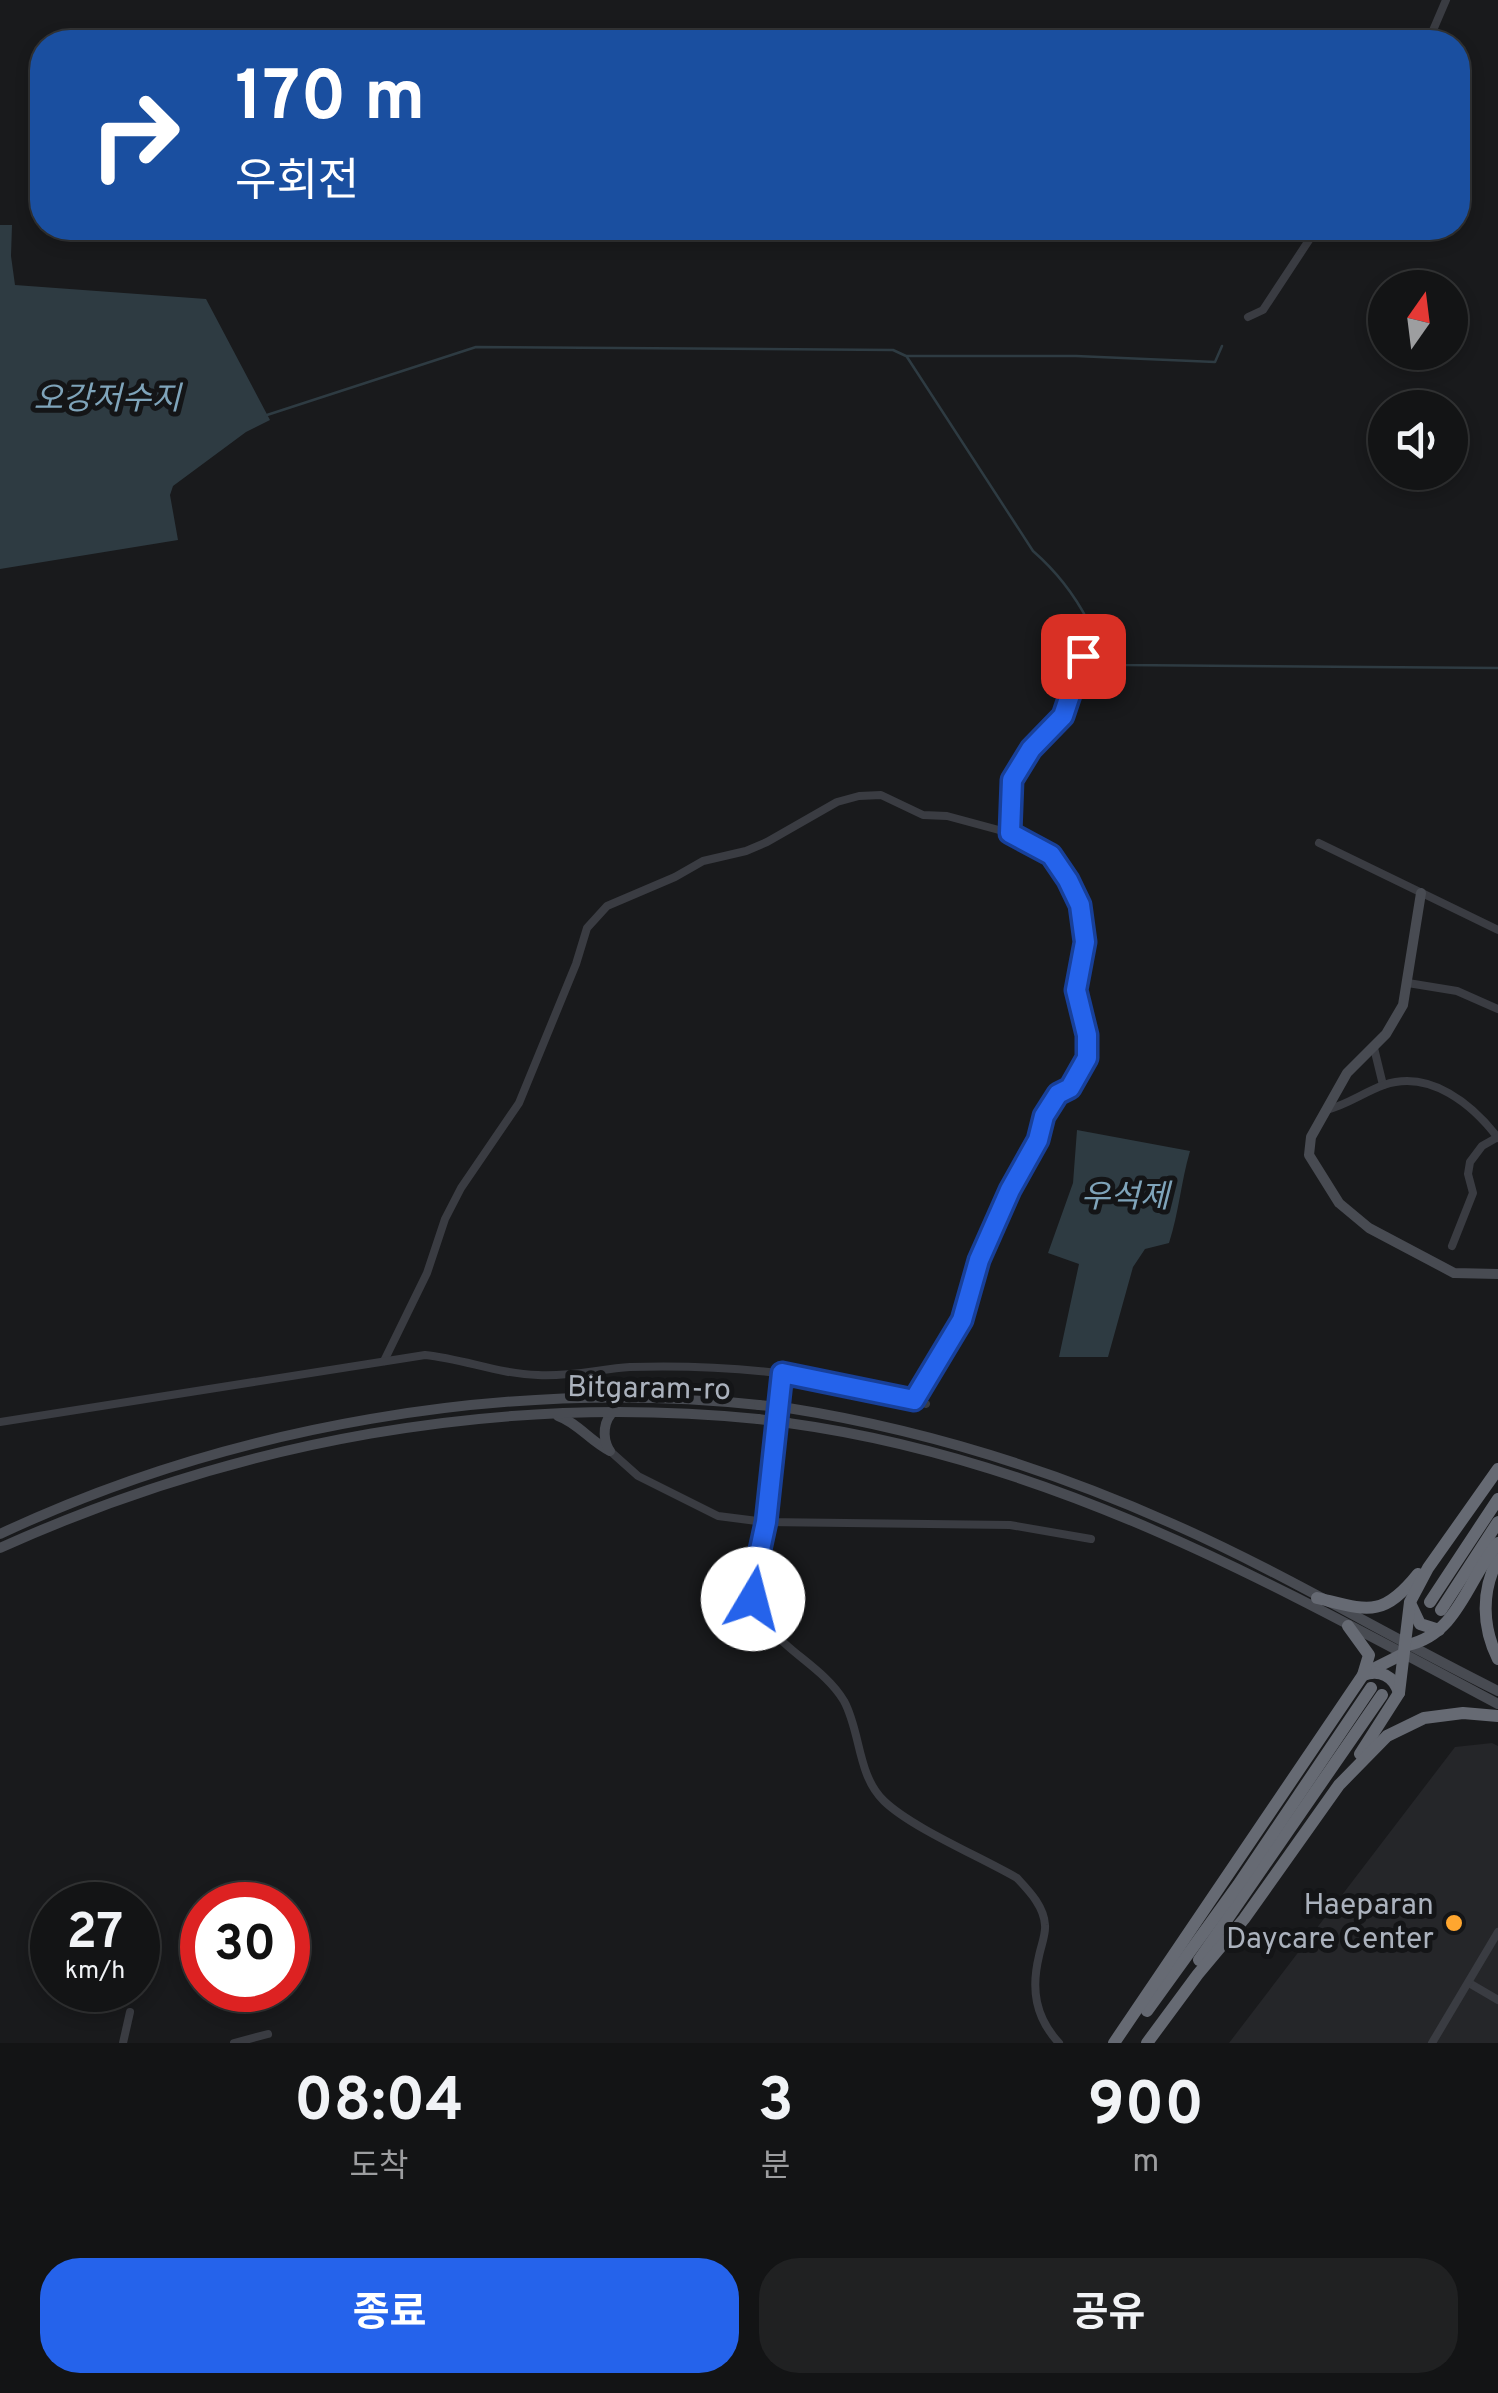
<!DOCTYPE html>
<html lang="ko">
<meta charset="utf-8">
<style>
body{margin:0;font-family:Overpass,"Noto Sans KR",sans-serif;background:#202122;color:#f1f3f6;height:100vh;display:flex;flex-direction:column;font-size:38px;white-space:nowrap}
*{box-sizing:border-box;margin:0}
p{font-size:32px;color:#9d9ea0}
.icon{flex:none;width:55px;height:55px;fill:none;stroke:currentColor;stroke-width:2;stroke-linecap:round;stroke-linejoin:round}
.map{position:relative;height:2043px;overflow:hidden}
.details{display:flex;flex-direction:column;background:#131415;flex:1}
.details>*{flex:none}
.banner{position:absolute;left:30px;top:30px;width:1440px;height:210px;border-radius:40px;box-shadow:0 5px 15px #0003,0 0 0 2px #323334;background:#1a4fa0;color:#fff;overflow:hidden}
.needle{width:65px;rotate:14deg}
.controls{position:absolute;left:1368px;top:270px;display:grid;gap:20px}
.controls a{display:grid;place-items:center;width:100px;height:100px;border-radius:50%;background:#131415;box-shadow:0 5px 15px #0003,0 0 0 2px #323334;font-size:50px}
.speed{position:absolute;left:30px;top:1882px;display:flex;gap:20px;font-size:50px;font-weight:700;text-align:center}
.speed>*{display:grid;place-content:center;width:130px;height:130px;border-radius:50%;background:#131415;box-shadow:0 5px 15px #0003,0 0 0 2px #323334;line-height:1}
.speed small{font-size:25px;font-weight:400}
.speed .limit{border:15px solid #d22;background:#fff;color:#111}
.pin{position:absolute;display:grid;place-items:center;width:85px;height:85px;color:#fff;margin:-42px;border-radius:20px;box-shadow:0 5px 15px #0006}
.me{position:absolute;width:110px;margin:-55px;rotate:8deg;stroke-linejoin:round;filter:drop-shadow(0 0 8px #0008)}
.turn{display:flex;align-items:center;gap:35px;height:210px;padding:0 40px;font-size:45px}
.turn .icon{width:130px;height:130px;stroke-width:2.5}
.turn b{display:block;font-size:70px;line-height:85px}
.eta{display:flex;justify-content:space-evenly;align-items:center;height:170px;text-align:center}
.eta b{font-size:60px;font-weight:700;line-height:70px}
.cta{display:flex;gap:20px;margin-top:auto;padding:20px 40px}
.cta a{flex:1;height:115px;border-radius:40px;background:#2563eb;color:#fff;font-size:40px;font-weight:700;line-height:115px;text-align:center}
.cta a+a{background:#202122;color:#f1f3f6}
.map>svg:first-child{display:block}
</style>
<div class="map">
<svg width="1498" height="2043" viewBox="0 0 1498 2043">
<rect width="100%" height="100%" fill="#191a1c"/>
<!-- built -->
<path fill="#252629" d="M1492 1743 1498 1746V2043H1229L1455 1747Z"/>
<!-- water -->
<g fill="#2e3b42">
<path d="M0 225H12L11 256 15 285 206 299 270 420 246 432 173 486 170 495 178 540 0 569Z"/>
<path d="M1077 1130 1190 1151C1181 1182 1179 1212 1169 1243L1145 1249 1133 1267 1108 1357H1059L1079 1264 1048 1253 1073 1183Z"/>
</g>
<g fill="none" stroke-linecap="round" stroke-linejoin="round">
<!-- stream -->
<g stroke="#2e3b42" stroke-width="2.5">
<path d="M907 357 1033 551C1056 571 1074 594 1088 621 1094 633 1094 647 1103 658L1124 665 1498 668"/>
<path d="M267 415 476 347 893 350 906 356H1076L1215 362 1222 346"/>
</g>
<!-- street -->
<g stroke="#3a3c42" stroke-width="8">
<path d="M1428 42 1446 0"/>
<path d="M1248 317 1263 310 1317 228"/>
<path d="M1319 843 1498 930"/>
<path d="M1408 983 1457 991 1498 1009"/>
<path d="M1374 1048 1383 1085"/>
<path d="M1326 1110C1347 1105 1364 1092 1384 1085 1430 1069 1473 1105 1498 1138"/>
<path d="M1452 1246 1473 1193 1468 1174 1470 1162 1482 1146 1498 1137"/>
<path d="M384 1361 427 1273 445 1219 461 1188 519 1103 576 964 587 928 607 906 675 877 703 861 746 851 767 842 837 802 859 796 881 795 923 815 947 816 1010 833"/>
<path d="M782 1373 765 1522 751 1591C762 1644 819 1659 844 1701 861 1732 857 1775 884 1801 912 1828 981 1857 1017 1878 1029 1891 1044 1906 1045 1925 1046 1934 1041 1946 1039 1956 1031 1989 1035 2017 1059 2043"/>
<path d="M915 1400 962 1320 979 1260 1009 1190 1038 1139 1044 1116 1058 1094 1070 1088 1087 1059V1035L1076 990 1085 942 1080 905 1068 880 1051 855 1010 833 1011 780 1031 749 1060 721 1083 656 1094 646"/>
<path d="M0 1422 425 1355C464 1359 499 1374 538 1375 569 1377 600 1369 630 1367 723 1364 838 1374 926 1404"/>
<path d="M610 1451 638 1476 718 1516 765 1522 1010 1525 1091 1539"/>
<path d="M1469 1983 1498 2000"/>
<path d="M123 2043 130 2012"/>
<path d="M234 2043 268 2034"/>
<path d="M1432 2043 1498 1932"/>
</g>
<!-- secondary -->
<g stroke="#484b52" stroke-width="10">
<path d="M1421 893 1403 1005 1386 1034 1347 1073 1311 1137 1309 1155 1339 1203 1369 1228 1454 1273 1498 1274"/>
<path d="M788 1408C921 1429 1050 1469 1173 1524 1284 1573 1389 1637 1498 1691"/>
<path d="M558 1416C578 1423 590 1441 610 1451"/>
<path d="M788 1423C1052 1459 1267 1581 1498 1704"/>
<path d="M609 1450C602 1437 603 1420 615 1410"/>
<path d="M0 1534C230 1426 506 1378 759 1405"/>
<path d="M0 1548C237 1441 498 1393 758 1419"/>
</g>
<!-- highway -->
<g stroke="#666a73" stroke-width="12">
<path d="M1498 1559C1481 1591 1482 1627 1498 1659"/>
<path d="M1317 1598C1367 1610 1382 1619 1418 1574"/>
<path d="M1430 1602 1498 1499"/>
<path d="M1411 1605 1420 1624 1439 1630"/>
<path d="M1441 1610 1498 1522"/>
<path d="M1407 1645C1458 1635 1468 1578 1498 1543"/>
<path d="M1365 1673 1403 1654"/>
<path d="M1363 1675C1380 1669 1394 1676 1399 1693"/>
<path d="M1360 1754 1399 1693 1410 1602 1428 1568 1498 1469"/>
<path d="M1199 1960 1382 1695"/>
<path d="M1147 2011 1238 1885 1371 1688"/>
<path d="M1114 2043 1363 1675 1369 1655 1348 1626"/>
<path d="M1147 2043 1198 1974 1244 1919 1339 1785 1387 1736 1424 1718 1463 1713 1498 1716"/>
</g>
<!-- secondary-bridge -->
<g stroke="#484b52" stroke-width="10">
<path d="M759 1405 788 1408"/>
<path d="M758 1419 788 1423"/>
</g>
</g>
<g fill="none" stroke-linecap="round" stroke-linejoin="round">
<defs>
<path id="route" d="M753 1599 751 1591 766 1522 782 1373 914 1400 962 1320 979 1260 1010 1190 1038 1140 1044 1116 1058 1094 1070 1088 1087 1058V1035L1076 990 1085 942 1080 905 1068 880 1051 855 1010 833 1012 780 1031 749 1063 716 1083 656"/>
</defs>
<!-- route casing -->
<use href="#route" stroke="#184099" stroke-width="25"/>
<!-- route -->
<use href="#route" stroke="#2563eb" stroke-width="18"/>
</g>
<!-- markers -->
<circle fill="#ffa62f" stroke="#141517" stroke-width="4" cx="1454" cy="1923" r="10"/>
<g text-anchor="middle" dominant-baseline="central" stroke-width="10" stroke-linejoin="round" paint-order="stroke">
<!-- street labels -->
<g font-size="30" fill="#abb2bd" stroke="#141517">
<text transform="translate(649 1390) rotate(1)">Bitgaram-ro</text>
</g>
<!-- poi labels -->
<g font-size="30" fill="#abb2bd" stroke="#141517" text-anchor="end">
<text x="1434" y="1906">Haeparan<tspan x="1434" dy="34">Daycare Center</tspan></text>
</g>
<!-- water labels -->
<g font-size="32" font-style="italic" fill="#7fa4ba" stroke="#141517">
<text x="107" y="401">오강저수지</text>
<text x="1125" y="1199">우석제</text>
</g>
</g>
</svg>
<div class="controls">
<a><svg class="needle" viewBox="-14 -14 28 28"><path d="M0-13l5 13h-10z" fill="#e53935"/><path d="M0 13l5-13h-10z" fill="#9d9ea0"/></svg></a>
<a><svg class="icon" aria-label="sound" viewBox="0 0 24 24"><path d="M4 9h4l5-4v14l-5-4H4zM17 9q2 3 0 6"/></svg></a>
</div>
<div class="speed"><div>27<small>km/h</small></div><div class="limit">30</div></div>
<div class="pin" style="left:1083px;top:656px;background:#d93025"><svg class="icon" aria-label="arrive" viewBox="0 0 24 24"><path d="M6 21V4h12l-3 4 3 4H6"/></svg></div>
<svg class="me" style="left:753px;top:1599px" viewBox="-20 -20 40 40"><circle r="19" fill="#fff"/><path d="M0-13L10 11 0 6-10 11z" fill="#2563eb"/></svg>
<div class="banner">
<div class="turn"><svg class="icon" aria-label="right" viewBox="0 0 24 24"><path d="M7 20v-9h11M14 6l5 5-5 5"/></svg><div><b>170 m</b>우회전</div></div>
</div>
</div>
<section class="details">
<div class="eta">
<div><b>08:04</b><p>도착</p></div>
<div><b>3</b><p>분</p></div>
<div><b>900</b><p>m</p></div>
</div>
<div class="cta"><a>종료</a><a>공유</a></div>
</section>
